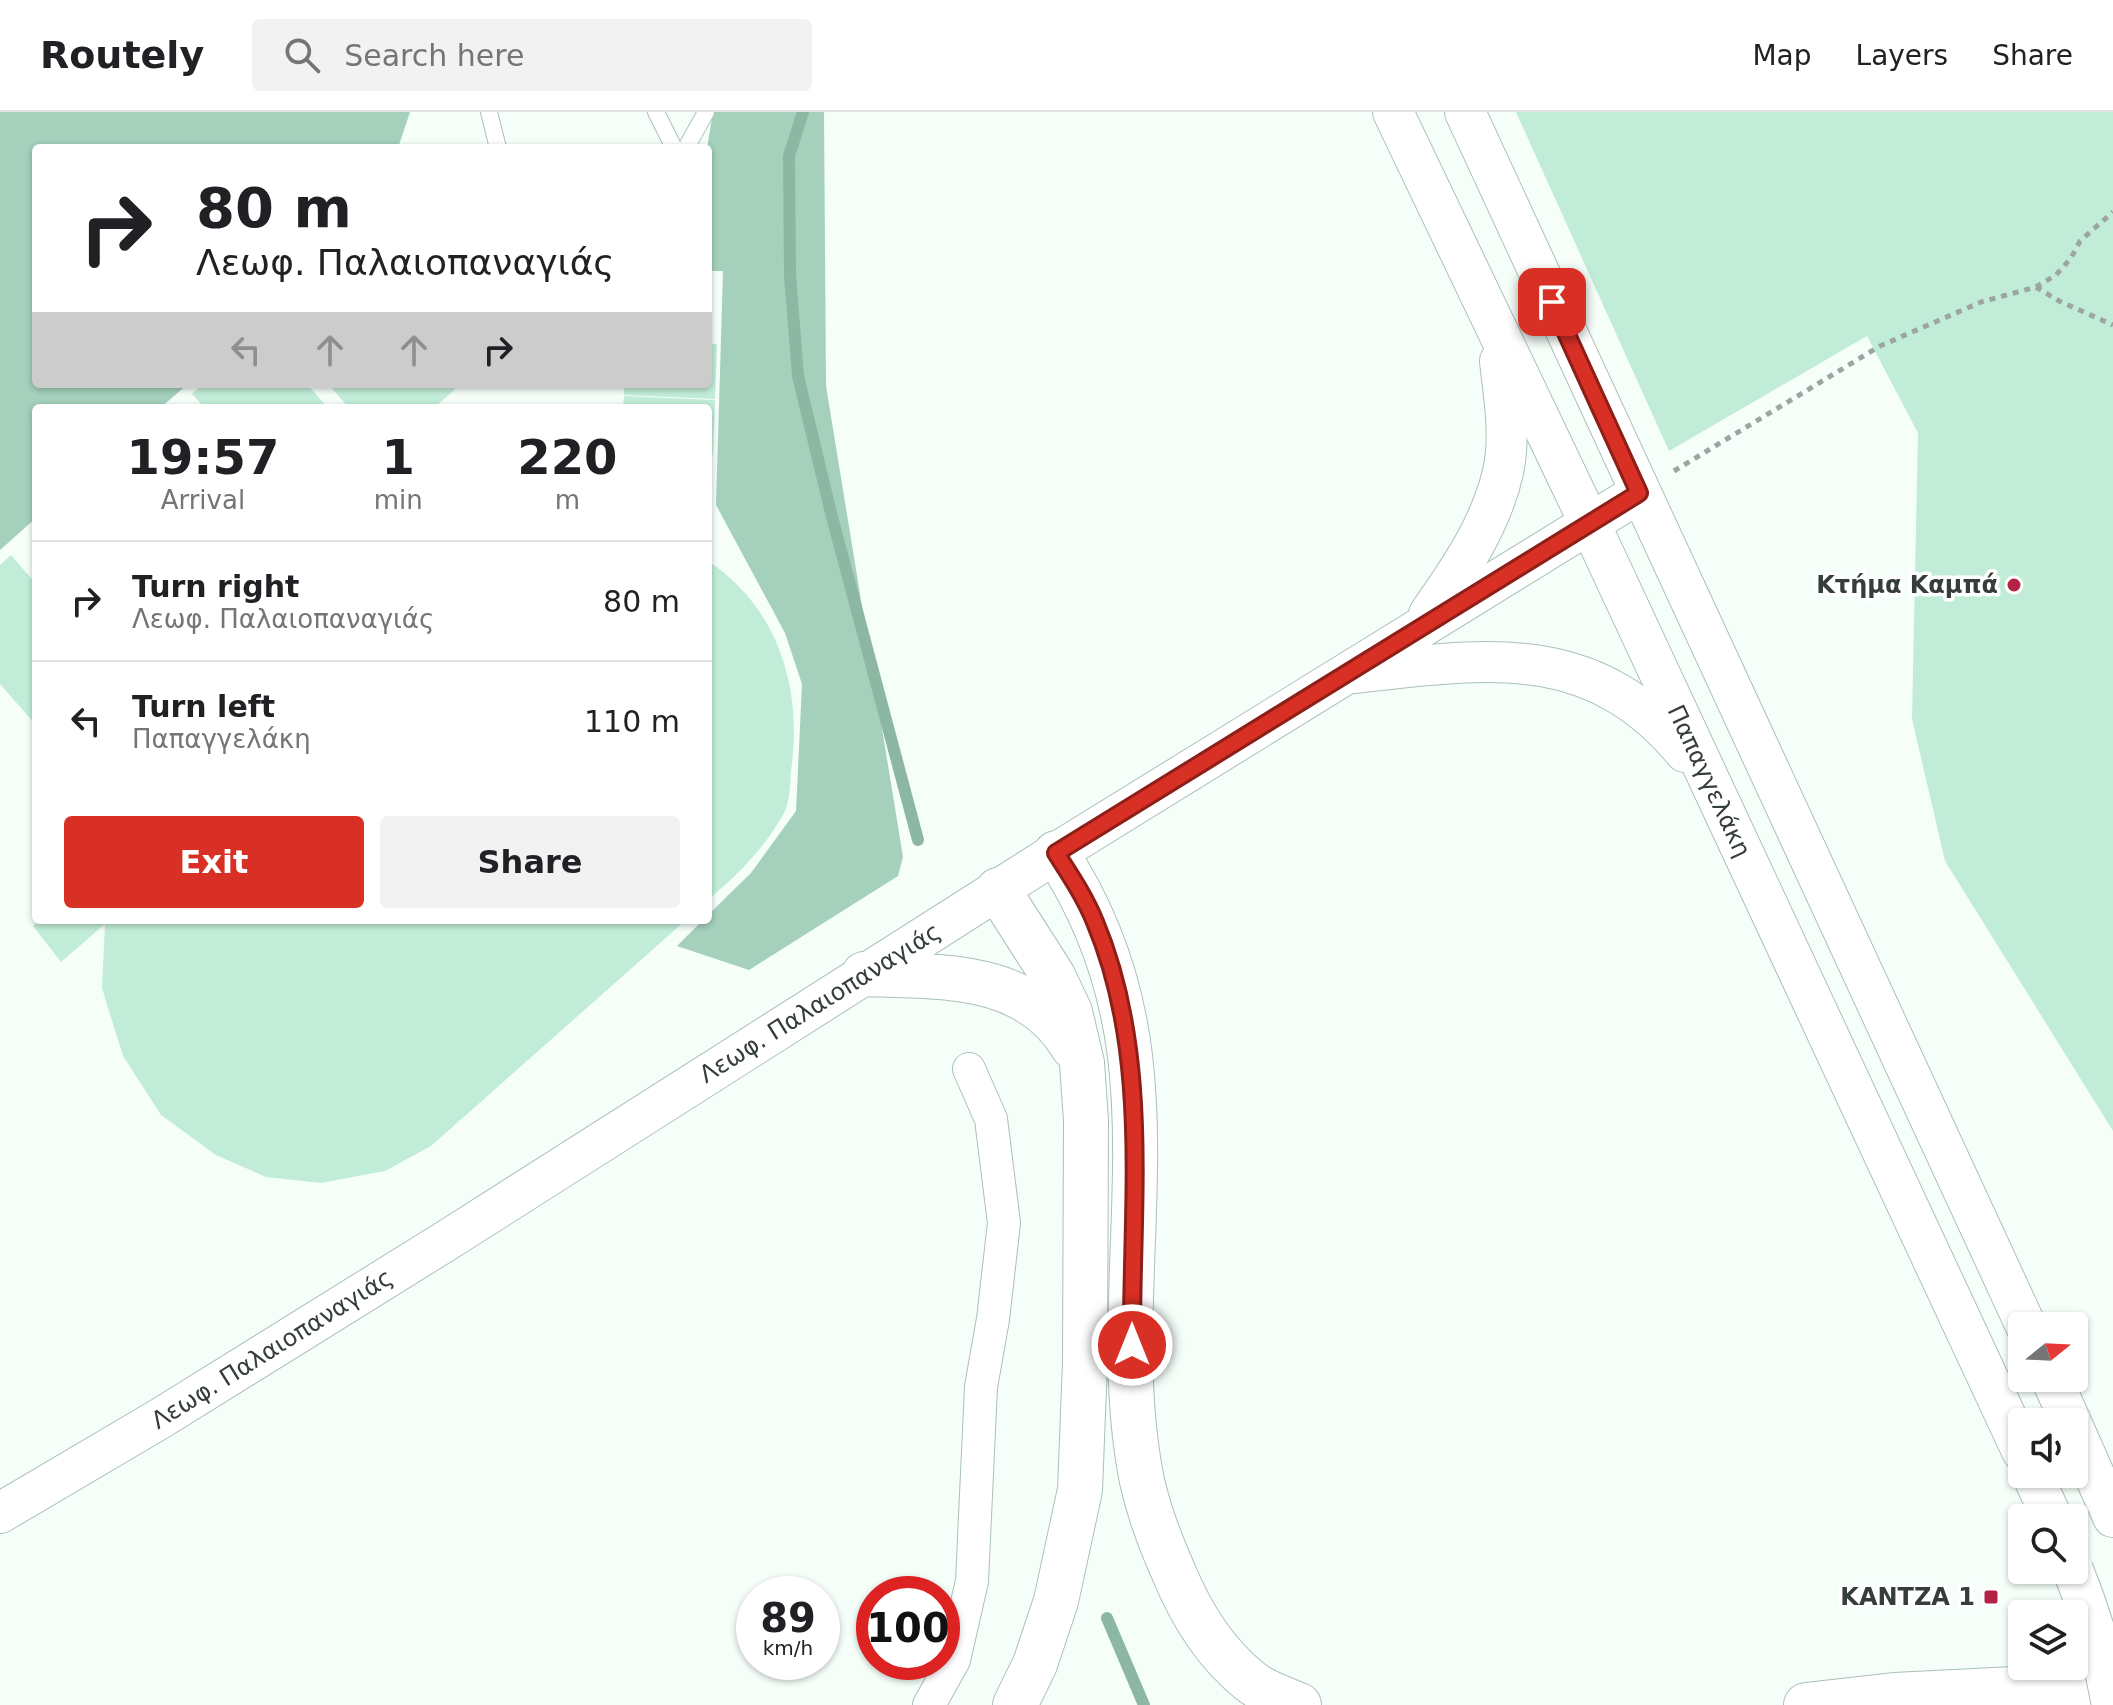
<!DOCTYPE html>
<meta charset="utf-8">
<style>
body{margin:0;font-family:"DejaVu Sans",sans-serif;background:#f2f2f2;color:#202124;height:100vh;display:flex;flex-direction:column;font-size:30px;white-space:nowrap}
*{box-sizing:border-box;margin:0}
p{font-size:26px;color:#757577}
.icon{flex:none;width:44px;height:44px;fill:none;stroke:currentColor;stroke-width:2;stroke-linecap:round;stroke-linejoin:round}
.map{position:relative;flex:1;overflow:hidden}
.details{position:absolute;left:32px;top:292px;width:680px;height:520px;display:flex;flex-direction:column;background:#fff;border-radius:8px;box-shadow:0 2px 6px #0004}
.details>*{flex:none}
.guide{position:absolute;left:32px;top:32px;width:680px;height:244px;border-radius:8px;box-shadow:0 2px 6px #0004;background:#fff;color:#202124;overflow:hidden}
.needle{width:52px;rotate:72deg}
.fabs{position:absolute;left:2008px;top:1200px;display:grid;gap:16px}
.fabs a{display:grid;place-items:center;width:80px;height:80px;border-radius:8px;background:#fff;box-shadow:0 2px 6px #0004;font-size:40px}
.speed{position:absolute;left:736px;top:1464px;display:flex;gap:16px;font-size:40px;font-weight:700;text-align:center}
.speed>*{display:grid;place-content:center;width:104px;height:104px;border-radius:50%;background:#fff;box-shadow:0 2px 6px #0004;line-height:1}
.speed small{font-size:20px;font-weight:400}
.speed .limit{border:12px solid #d22;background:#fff;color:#111}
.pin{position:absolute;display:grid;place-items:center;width:68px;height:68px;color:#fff;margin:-34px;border-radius:16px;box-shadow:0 4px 12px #0006}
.me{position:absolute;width:88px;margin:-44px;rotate:0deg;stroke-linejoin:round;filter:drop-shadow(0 0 6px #0008)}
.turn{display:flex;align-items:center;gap:28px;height:168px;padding:0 32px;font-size:36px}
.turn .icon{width:104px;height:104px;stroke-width:2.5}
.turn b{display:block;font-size:56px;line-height:68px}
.lanes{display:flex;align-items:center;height:76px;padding:0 32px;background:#0003;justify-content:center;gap:40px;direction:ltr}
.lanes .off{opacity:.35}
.eta{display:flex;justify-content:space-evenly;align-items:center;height:136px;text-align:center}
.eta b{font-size:48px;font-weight:700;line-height:56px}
.button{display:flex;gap:16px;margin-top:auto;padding:16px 32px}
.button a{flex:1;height:92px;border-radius:8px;background:#d93025;color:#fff;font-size:32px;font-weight:700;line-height:92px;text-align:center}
.button a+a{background:#f2f2f2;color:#202124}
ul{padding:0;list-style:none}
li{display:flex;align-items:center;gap:24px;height:120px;padding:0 32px;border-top:2px solid #e0e0e0}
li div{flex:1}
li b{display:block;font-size:30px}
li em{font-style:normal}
header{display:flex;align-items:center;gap:48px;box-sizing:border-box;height:112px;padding:0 40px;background:#fff;border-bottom:2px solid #e0e0e0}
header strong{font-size:38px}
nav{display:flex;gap:44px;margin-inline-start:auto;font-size:28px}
.search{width:560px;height:72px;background:#f2f2f2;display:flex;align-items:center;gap:20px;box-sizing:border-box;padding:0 28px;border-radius:8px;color:#757577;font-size:30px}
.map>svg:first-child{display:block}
</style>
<header>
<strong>Routely</strong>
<div class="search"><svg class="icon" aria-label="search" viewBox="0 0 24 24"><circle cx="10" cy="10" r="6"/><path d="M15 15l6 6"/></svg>Search here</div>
<nav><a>Map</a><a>Layers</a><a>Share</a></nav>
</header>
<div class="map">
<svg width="2113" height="1593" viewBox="0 0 2113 1593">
<rect width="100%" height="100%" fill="#f5fef9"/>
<!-- green -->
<g fill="#c1edd8">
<path d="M1516 0H2113V1019L1945 749 1912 607 1918 321 1867 224 1669 339Z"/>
<path d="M708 232H717L715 287 624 283V272H708Z"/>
<path d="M203 272H307L328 296H205L192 282Z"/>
<path d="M328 272H451L455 277 434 296H349Z"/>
<path d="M624 284 715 288 713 343 708 342V296H623Z"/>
<path d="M11 443 36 472V613L0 572V453Z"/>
<path d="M708 449C779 496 803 578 791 659 790 672 790 690 784 701 765 736 737 763 708 788Z"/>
<path d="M40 808H686L431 1034 385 1059 321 1071 266 1065 216 1043 161 1003 123 944 102 876 105 812 61 850 33 814Z"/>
</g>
<!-- forest -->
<g fill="#a4d0bc">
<path d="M0 0H410L398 36H36V272H188L160 296H36V406L0 438Z"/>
<path d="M713 0H824L826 274 903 745 898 764 749 858 677 834 703 808H708V803L751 761 796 699 802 572 785 521 716 393 723 159H708L707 36Z"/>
</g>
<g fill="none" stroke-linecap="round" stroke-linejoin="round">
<!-- stream -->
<g stroke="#8cb7a3" stroke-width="12">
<path d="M803 0 789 44 790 163 798 264 832 405 918 728"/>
<path d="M1107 1506 1144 1593"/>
</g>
<defs>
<g id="service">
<path d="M489 0 498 36"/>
<path d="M656 0 674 36"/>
<path d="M686 36 706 0"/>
</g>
<path id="minor" d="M929 1593 954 1548 972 1469 981 1275 993 1207 1004 1111 991 1007 969 957"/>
<g id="tertiary">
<path d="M1393 0 1590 412 2022 1339"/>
<path d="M1465 0 2026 1214"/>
<path d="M1429 502C1460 458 1491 413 1503 360 1511 324 1504 285 1500 249"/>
<path d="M1354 561C1484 547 1591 527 1685 640"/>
<path d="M2051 1266 2071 1310"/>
<path d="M2074 1317 2113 1405"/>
<path d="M2032 1362 2052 1406"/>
<path d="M0 1401 161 1306 449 1127 1056 741 1639 381"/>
</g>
<g id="motorway">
<path d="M1056 741C1097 803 1121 871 1130 944 1147 1085 1114 1230 1142 1369 1149 1400 1161 1432 1174 1461 1191 1502 1215 1541 1250 1569 1263 1580 1283 1586 1299 1593"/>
<path d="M998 778 1053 864 1070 900 1082 951 1086 1009 1085 1251 1080 1378 1056 1489 1035 1552 1015 1593"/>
<path d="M864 862C942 865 1028 859 1073 935"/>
<path d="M1806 1593 1894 1583 2113 1572"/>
</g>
</defs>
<!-- service casing -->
<use href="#service" stroke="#abc1b6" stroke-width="18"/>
<!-- minor casing -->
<use href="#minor" stroke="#abc1b6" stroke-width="34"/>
<!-- tertiary casing -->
<use href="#tertiary" stroke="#abc1b6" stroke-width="42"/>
<!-- motorway casing -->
<use href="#motorway" stroke="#abc1b6" stroke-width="46"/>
<!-- path -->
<g stroke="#9ca5a0" stroke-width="5" stroke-dasharray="6 6" stroke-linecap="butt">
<path d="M2036 175 2059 189 2113 213"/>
<path d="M1674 359 1880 234 1981 190 2036 175 2056 163 2071 146 2080 129 2113 100"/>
</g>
<!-- service -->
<use href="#service" stroke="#fff" stroke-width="16"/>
<!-- minor -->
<use href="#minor" stroke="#fff" stroke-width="32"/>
<!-- tertiary -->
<use href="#tertiary" stroke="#fff" stroke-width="40"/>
<!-- motorway -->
<use href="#motorway" stroke="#fff" stroke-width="44"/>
<defs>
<path id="tertiary-bridge" d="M2073 1458C2091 1502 2104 1547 2112 1593"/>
</defs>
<!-- tertiary-bridge casing -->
<use href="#tertiary-bridge" stroke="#abc1b6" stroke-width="42" stroke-linecap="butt"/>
<!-- tertiary-bridge -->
<use href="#tertiary-bridge" stroke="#fff" stroke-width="40"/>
</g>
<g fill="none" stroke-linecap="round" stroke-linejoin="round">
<defs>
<path id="route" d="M1132 1233C1131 1092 1151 943 1095 810 1085 785 1070 763 1056 741L1639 381 1552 190"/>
</defs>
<!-- route casing -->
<use href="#route" stroke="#8d1f18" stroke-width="20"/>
<!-- route -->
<use href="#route" stroke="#d93025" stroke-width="14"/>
</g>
<!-- markers -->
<g fill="#b52344" stroke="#fff" stroke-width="3">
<circle cx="2014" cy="473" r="8"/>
<rect x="1983" y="1477" width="16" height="16" rx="4"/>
</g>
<g text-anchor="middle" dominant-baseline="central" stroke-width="7" stroke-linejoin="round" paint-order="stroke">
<!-- poi labels -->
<g font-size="24" font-weight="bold" fill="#353e3a" stroke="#fff" text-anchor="end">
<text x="1998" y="473">Kτήμα Καμπά</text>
<text x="1975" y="1485">ΚΑΝΤΖΑ 1</text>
</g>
<!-- street labels -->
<g font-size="24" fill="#353e3a" stroke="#fff">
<text transform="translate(1709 669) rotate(65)">Παπαγγελάκη</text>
<text transform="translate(820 891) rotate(-32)">Λεωφ. Παλαιοπαναγιάς</text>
<text transform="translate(272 1237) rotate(-32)">Λεωφ. Παλαιοπαναγιάς</text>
</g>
</g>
</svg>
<div class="fabs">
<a><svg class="needle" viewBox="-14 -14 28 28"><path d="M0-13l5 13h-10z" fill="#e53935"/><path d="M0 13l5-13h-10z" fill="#757577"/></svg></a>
<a><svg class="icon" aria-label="sound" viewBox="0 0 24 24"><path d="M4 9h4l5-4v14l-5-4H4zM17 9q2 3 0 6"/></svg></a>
<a><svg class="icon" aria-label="search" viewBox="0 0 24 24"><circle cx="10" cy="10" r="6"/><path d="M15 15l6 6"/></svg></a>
<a><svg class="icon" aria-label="layers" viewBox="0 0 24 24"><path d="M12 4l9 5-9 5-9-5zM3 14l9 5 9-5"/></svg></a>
</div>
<div class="speed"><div>89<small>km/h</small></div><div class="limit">100</div></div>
<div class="pin" style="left:1552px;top:190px;background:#d93025"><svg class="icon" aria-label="arrive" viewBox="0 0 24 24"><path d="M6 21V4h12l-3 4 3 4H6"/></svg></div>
<svg class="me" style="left:1132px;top:1233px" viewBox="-20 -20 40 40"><circle r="17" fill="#d93025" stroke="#fff" stroke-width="3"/><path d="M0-11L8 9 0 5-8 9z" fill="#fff"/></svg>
<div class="guide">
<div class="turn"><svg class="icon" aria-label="right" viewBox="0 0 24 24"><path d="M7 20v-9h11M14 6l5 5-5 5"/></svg><div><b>80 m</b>Λεωφ. Παλαιοπαναγιάς</div></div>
<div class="lanes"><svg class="icon off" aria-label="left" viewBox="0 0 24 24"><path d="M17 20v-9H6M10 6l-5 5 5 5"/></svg><svg class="icon off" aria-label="ahead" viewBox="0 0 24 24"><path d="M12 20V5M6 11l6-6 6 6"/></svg><svg class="icon off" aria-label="ahead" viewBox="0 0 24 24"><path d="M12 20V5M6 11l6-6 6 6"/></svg><svg class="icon" aria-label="right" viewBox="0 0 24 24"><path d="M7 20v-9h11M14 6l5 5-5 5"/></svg></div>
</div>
<section class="details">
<div class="eta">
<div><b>19:57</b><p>Arrival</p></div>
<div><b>1</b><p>min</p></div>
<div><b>220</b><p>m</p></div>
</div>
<ul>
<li><svg class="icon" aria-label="right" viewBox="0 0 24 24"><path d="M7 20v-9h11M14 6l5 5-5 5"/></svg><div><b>Turn right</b><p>Λεωφ. Παλαιοπαναγιάς</p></div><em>80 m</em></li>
<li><svg class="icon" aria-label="left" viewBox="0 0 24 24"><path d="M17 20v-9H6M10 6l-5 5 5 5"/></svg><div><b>Turn left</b><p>Παπαγγελάκη</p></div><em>110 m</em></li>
</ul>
<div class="button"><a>Exit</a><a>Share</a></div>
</section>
</div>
